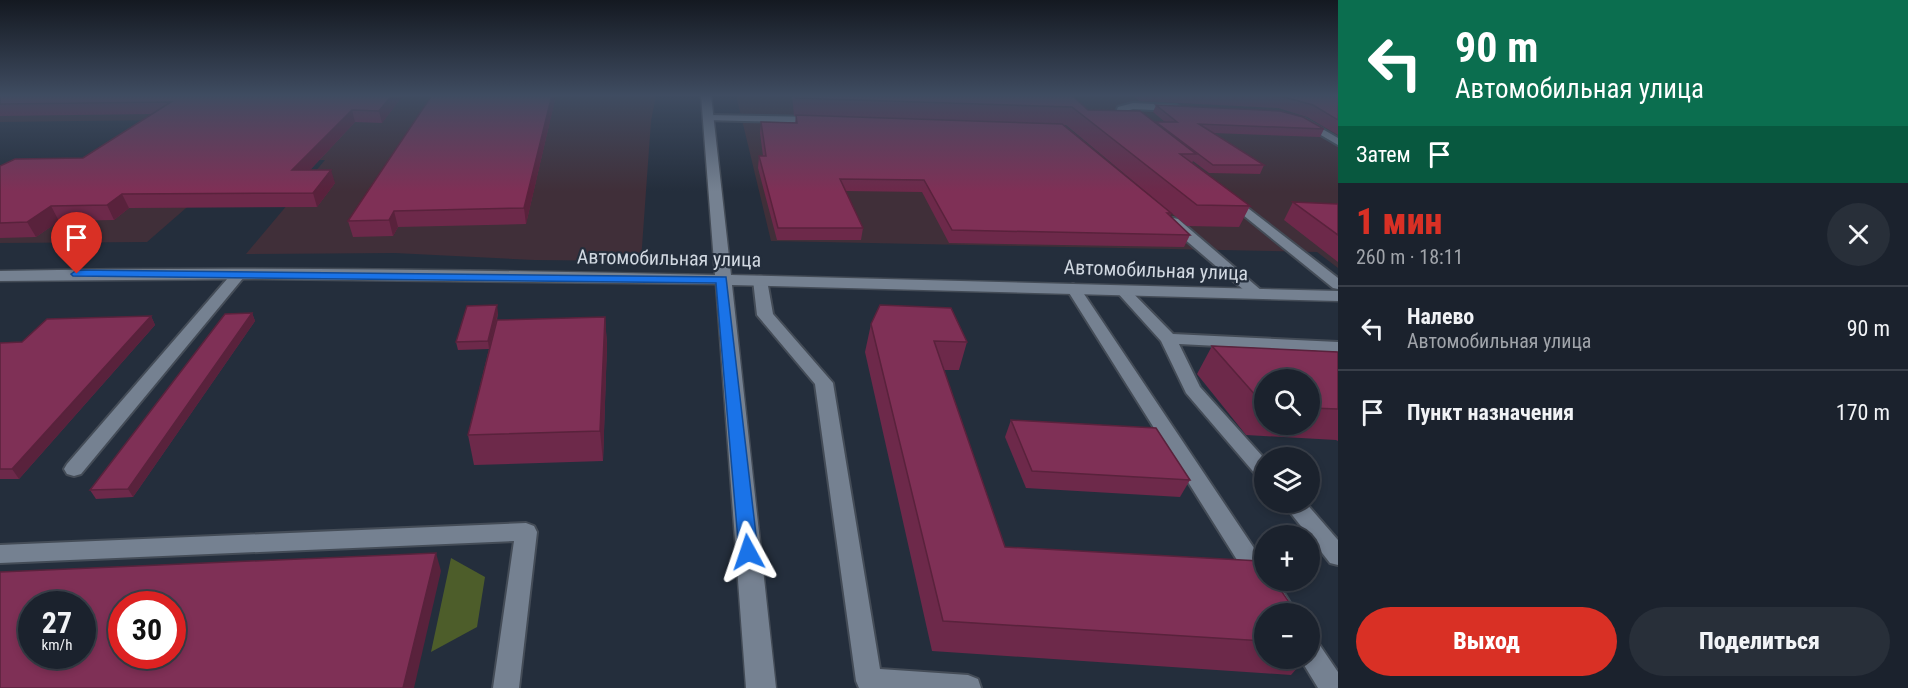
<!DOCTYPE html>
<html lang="ru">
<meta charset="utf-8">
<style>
body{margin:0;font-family:"Roboto Condensed",sans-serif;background:#282f39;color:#f1f3f6;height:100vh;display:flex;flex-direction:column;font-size:22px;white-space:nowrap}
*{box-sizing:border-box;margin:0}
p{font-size:20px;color:#a0a4aa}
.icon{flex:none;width:33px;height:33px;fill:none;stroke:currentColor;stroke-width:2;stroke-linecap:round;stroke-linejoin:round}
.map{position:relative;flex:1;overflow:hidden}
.details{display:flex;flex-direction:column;background:#1b222d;width:570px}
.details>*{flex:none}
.guide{background:#0b6e4f;color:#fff;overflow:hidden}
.tools{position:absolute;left:1254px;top:369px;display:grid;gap:12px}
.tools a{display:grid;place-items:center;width:66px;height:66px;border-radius:50%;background:#1b222d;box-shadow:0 3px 9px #0003,0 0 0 2px #393f49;font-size:30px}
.speed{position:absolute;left:18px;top:591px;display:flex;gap:12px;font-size:30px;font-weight:700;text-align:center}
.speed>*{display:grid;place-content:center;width:78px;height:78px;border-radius:50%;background:#1b222d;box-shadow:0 3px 9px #0003,0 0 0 2px #393f49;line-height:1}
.speed small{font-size:15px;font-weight:400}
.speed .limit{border:9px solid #d22;background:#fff;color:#111}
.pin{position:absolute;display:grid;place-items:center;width:51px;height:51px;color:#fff;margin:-62px -26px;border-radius:50% 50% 50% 0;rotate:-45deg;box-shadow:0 0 6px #0007}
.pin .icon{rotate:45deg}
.me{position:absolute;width:66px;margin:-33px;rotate:355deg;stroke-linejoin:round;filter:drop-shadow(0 0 4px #0008)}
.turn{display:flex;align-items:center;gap:21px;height:126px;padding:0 18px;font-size:27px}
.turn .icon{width:78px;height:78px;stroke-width:2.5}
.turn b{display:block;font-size:42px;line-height:51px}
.then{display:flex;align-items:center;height:57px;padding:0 18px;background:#0003;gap:12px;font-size:22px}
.round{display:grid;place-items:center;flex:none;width:63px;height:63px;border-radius:32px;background:#282f39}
.overview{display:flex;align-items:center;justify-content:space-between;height:102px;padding:0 18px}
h1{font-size:36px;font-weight:800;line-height:45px;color:#d93025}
.button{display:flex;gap:12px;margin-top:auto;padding:12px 18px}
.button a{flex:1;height:69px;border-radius:36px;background:#d93025;color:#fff;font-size:24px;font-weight:800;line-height:69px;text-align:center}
.button a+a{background:#282f39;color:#f1f3f6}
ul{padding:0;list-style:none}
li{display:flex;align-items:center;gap:18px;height:84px;padding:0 18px;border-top:2px solid #393f49}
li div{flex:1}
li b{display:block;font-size:22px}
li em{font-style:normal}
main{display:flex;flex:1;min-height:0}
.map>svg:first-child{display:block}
</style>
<main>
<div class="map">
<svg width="1338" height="688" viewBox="0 0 1338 688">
<rect width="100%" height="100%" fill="#242e3c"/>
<!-- industrial -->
<g fill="#402f39">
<path d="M0 95H656L651 121 641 261 534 260 395 253 246 254 325 160 240 161 147 242 0 243V227L161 120 0 122Z"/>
<path d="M736 95H1338V268L1317 252 771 241Z"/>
</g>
<!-- green -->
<path fill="#4d5d2a" d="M451 558 485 577 477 627 431 652Z"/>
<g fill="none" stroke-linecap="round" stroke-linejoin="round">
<defs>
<g id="service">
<path d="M1133 103 1176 105 1181 108 1176 111 1133 109 1126 111 1141 123V127L1138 128 1116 112 1118 107Z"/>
<path d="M708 115 816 117 821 120 816 123 705 120V116Z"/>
<path d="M1305 119 1338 138V145L1302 124 1300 122Z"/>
<path d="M1231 195 1338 278V289L1333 288 1227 202V196Z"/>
<path d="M1173 218 1178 219 1262 291 1264 294 1262 297H1252L1168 225 1167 222Z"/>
<path d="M239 270 244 271 246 274 244 277 81 474 74 476 67 474 64 469 67 464 234 271Z"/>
<path d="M760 276 767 280 773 314 833 383 880 669 968 675 978 679 981 688H859L856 681 815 384 757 315 753 280Z"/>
<path d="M1073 284 1080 288 1264 563V580H1276L1297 614H1271L1066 288Z"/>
<path d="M1122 286 1127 287 1173 334 1338 342V352L1179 344 1200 387 1264 458V478L1257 476 1186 393 1161 341 1115 290Z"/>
<path d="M1282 502H1305L1338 540V565L1330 563Z"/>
<path d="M526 523 534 526 537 532 519 688H493L514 541 0 563V545Z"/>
<path d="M1310 640 1319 644 1338 672V688H1318L1301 660 1300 658H1310Z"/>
</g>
<path id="minor" d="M701 95H711L731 275 1338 291V301L732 285 776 688H746L716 284 261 279 0 281V271C238 266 477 270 715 275Z"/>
</defs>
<!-- service casing -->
<use href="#service" stroke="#444c57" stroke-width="4"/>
<!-- minor casing -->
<use href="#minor" stroke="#444c57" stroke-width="3"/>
<!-- service -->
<use href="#service" fill="#758191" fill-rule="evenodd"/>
<!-- minor -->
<use href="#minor" fill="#758191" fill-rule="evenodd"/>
</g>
<!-- wall -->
<g fill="#6d294a" fill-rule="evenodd">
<path d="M0 95H403L382 123 355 122 310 170 335 183 317 207 129 208 114 220 59 221 36 237 0 238V166L83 158 152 114 0 116Z"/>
<path d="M556 95 526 224 398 227 393 236 353 237 348 221Z"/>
<path d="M792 95H1072L1088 110 1155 123 1156 122H1165L1153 112 1156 105 1324 129 1320 137 1213 133 1264 165 1260 174 1209 173 1193 161 1192 163 1250 206 1239 227 1187 226 1066 125H1064L1171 213 1170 216 1190 235 1184 247 949 243 922 192 845 191 863 228 861 240H777L758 168 759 156H763L760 133 761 122 795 123 796 116H794Z"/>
<path d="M1132 95H1338V135L1307 117 1278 108 1140 101Z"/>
<path d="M1293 202 1338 204V262L1284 220Z"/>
<path d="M252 313 255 321 133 497 96 499 90 490Z"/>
<path d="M498 313 497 320 605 317 607 345 603 461 474 465 468 435 489 349 458 350 456 342Z"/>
<path d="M151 316 155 325 19 479H0V343L22 342Z"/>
<path d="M871 324 967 342 959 370H944L1005 547 1264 614V658H1306L1291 675 932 651 865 352Z"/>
<path d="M1212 346 1338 352V441L1336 440 1246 435 1197 374ZM1264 380H1310V424H1264Z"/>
<path d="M1011 420 1190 480 1180 497 1026 488 1005 437Z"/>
<path d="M1310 632 1319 645 1310 655Z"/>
</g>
<!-- shaded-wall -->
<g fill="#59223c">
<path d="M392 95H403L382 123 379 111Z"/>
<path d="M552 95H556L526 224 524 208Z"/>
<path d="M352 110 355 122 297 184 292 170Z"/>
<path d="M331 170 335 183 317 207 313 193Z"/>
<path d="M122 194 129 208 114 220 107 205Z"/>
<path d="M51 206 59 221 36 237 27 222Z"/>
<path d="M394 211 398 227 393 236 389 220Z"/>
<path d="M497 305 498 313 489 349 488 341Z"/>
<path d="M252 313 255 321 133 497 128 489Z"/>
<path d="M151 316 155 325 19 479 12 469Z"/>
<path d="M605 317 607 345 603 461 600 431Z"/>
<path d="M436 553 441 571 414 688H403Z"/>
</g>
<!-- building -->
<g fill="#7f3056" stroke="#59223c" stroke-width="1.5" fill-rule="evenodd">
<path d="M0 95H392L379 111 352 110 292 170H331L313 193 122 194 107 205 51 206 27 222 0 223V166L15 159 83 158 171 102 0 104Z"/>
<path d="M432 95H552L524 208 394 211 389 220 348 221Z"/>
<path d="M795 95H1072L1088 110 1140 111 1196 154H1180L1250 206 1197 205 1072 107 796 98Z"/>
<path d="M1250 95H1338V120L1313 105 1284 97Z"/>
<path d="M1156 105 1280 111 1303 117 1324 129 1199 124 1264 165H1213L1156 122H1177Z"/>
<path d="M796 115 1062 124 1171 213H1167L1190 235 952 230 924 180 840 179 863 228H778L759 156H766L761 122 797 123Z"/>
<path d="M1293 202 1338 204V235Z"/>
<path d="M497 305 488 341 456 342 467 306Z"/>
<path d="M880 305 951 308 967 342 934 341 1005 547 1260 561 1264 567V580H1274L1297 614H1264V641L943 621 871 324Z"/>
<path d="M252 313 128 489 90 490 225 314Z"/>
<path d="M151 316 12 469H0V343L22 342 47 319Z"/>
<path d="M605 317 600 431 468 435 497 320Z"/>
<path d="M1212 346 1338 352V409L1310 408V380H1264V405Z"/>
<path d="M1011 420 1156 428 1190 480 1032 471Z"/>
<path d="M436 553 403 688H0V572ZM32 604H82V656H32ZM122 604H172V656H122Z"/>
<path d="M1310 632 1319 645 1310 644Z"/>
</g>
<!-- sky -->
<linearGradient id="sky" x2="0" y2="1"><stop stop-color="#141921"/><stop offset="0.5" stop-color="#3f4c61"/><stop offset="1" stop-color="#3f4c61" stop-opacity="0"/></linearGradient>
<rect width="1338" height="191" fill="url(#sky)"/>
<!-- route -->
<path fill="#1a73e8" stroke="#114b97" stroke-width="1.5" d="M77 270 726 277 758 552 755 557 748 560 742 557 739 552 716 283 73 276 71 274Z"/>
<g text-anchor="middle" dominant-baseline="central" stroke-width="4.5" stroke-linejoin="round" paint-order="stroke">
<!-- street labels -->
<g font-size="20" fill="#d1d8e1" stroke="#242e3c">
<text transform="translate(669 258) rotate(1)">Автомобильная улица</text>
<text transform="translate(1156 270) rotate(2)">Автомобильная улица</text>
</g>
</g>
</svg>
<div class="tools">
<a><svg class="icon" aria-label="search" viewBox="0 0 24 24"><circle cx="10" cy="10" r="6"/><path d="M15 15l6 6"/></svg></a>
<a><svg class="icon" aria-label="layers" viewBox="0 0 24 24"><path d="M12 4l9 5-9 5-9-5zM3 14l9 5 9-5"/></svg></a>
<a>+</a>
<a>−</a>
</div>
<div class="speed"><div>27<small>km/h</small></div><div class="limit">30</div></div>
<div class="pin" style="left:77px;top:274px;background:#d93025"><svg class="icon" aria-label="arrive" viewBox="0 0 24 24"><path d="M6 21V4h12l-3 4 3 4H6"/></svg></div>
<svg class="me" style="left:748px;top:552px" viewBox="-20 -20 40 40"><path d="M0-17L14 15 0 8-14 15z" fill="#1a73e8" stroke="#fff" stroke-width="4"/></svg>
</div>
<section class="details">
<div class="guide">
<div class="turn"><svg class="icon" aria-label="left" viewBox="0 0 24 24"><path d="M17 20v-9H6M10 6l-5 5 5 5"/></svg><div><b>90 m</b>Автомобильная улица</div></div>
<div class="then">Затем<svg class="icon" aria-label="arrive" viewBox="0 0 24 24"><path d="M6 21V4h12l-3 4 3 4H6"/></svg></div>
</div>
<div class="overview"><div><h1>1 мин</h1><p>260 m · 18:11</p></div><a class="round"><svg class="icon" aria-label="close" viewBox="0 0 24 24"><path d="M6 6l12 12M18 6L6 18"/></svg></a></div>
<ul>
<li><svg class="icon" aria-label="left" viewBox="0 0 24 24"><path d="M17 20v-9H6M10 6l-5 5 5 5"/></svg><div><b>Налево</b><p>Автомобильная улица</p></div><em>90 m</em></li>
<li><svg class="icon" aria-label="arrive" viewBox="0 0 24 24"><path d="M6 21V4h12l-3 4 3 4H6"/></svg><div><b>Пункт назначения</b></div><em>170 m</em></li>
</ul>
<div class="button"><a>Выход</a><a>Поделиться</a></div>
</section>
</main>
